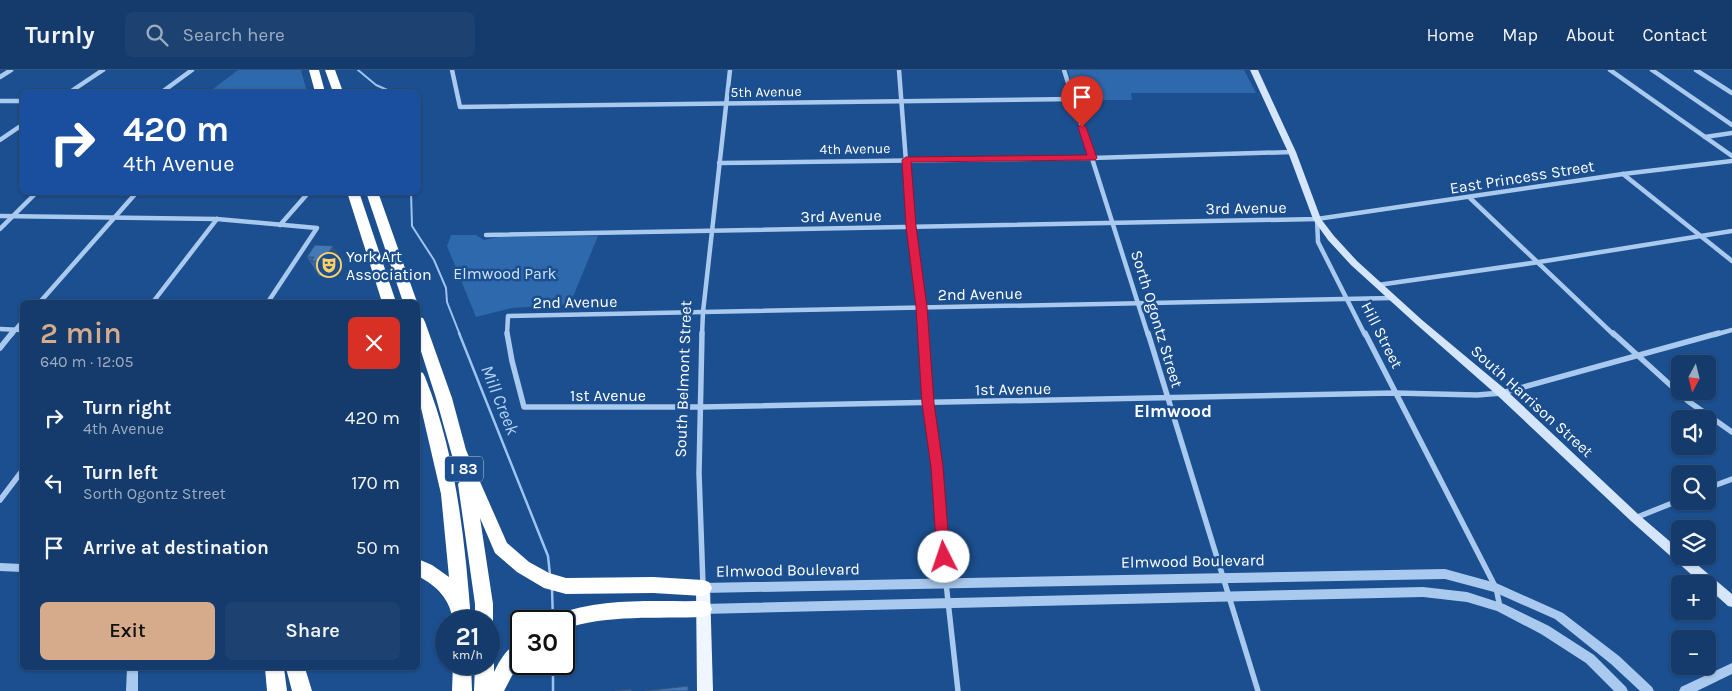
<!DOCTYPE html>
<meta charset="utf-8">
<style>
body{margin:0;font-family:Karla,sans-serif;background:#1d4271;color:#f1f3f6;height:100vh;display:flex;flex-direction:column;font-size:19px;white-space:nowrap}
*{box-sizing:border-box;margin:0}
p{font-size:16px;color:#9dadc1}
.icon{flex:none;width:28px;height:28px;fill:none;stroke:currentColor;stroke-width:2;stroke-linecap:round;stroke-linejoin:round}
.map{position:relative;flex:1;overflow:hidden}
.side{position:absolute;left:20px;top:230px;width:400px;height:370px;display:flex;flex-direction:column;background:#143b6b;border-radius:8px;box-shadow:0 1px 4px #0004,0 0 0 1px #33557e}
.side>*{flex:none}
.banner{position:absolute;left:20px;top:20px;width:400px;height:105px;border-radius:8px;box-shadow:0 1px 4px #0004,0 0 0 1px #33557e;background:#1a4fa0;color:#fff;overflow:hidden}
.needle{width:32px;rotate:187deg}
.fabs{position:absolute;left:1671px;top:285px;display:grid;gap:10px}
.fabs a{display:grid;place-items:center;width:45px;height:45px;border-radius:8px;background:#143b6b;box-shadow:0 1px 4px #0004,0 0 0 1px #33557e;font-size:25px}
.speed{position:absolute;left:435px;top:540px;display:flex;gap:10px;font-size:25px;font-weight:700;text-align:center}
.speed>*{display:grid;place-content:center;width:65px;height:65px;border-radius:50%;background:#143b6b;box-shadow:0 1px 4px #0004,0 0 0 1px #33557e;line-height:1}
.speed small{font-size:12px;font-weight:400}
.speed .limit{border:2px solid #111;border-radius:8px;background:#fff;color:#111}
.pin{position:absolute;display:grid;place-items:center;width:42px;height:42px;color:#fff;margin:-51px -21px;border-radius:50% 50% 50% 0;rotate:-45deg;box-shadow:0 0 5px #0007}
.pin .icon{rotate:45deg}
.me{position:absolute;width:55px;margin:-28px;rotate:356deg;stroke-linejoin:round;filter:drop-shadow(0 0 4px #0008)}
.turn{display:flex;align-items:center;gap:18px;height:105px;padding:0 20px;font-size:22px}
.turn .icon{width:65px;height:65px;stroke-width:2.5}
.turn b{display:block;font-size:35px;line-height:42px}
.round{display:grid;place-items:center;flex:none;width:52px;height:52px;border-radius:8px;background:#1d4271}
.summary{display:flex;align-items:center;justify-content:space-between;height:85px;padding:0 20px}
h1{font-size:30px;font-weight:600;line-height:38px;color:#d6ab8b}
.button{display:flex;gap:10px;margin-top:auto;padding:10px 20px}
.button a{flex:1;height:58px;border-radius:8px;background:#d6ab8b;color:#111;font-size:20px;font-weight:600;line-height:58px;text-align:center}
.button a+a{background:#1d4271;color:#f1f3f6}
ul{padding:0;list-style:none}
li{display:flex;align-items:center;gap:15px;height:65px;padding:0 20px}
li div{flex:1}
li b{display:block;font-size:19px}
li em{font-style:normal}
header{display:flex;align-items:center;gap:30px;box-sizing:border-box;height:70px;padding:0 25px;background:#143b6b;border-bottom:1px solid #33557e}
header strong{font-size:24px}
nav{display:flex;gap:28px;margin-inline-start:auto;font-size:18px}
.search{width:350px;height:45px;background:#1d4271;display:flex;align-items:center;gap:12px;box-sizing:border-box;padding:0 18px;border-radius:8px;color:#9dadc1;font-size:19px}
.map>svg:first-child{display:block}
</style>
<header>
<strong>Turnly</strong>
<div class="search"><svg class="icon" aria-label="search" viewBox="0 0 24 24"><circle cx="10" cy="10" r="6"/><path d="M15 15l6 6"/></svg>Search here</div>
<nav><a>Home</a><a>Map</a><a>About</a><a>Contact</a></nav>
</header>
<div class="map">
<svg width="1732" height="621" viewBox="0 0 1732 621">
<rect width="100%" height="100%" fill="#1b4f8f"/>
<!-- green -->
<g fill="#2e69ad">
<path d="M238 0H301L307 22H209Z"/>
<path d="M1068 0H1244L1256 23H1131L1132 30H1094L1092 23H1074Z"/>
<path d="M451 165H476L484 170 499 167 598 166 570 234 512 238 476 247 447 176Z"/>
</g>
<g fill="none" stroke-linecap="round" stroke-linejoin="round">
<!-- stream-far1 -->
<g stroke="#9cc4f0" stroke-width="2">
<path d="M358 0 376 15 392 22"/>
<path d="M411 122 412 156 434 190 446 218 447 232 460 265"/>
</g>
<!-- stream -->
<g stroke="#9cc4f0" stroke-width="2.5">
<path d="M459 263 548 486 550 505"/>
<path d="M552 518 553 551"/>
<path d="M553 594V621"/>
</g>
<!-- minor-far1 -->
<g stroke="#a9c9ee" stroke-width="4.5">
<path d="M452 0 460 37 1073 29"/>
<path d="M899 0 911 157 923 265"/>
<path d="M1064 0 1148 265"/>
<path d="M1610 0 1732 86"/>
<path d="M1652 0 1732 55"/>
<path d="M1696 0 1732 23"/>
<path d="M0 7 11 0"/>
<path d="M70 22 103 0"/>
<path d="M162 22 192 0"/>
<path d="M0 31H22"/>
<path d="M1705 67 1732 63"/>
<path d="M0 70 22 55"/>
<path d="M719 93 1092 88 1292 82"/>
<path d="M1623 104 1732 191"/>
<path d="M1470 128 1614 265"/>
<path d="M0 146 217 149 317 158 268 232"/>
<path d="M1317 149 1318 172 1365 265"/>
<path d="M280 155 309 122"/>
<path d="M0 159 37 122"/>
<path d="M486 165 1317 149 1623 104 1732 91"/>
<path d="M1378 215 1539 192 1732 161"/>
<path d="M40 232 137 122"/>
<path d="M153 232 217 149"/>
<path d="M0 259 22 260"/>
<path d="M11 265 22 252"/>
<path d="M507 265 508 246 1392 228"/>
<path d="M702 265 703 242 730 0"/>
<path d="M1714 265 1732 260"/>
</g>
<!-- minor -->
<g stroke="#a9c9ee" stroke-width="5.5">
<path d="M507 263 512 291 524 337H702L1395 323 1477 325 1502 323 1719 263"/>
<path d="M702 263 699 403 703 515"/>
<path d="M923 263 928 333 937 397 946 513 958 621"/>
<path d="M1148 263 1258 621"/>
<path d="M1365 263 1496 518 1500 537"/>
<path d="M1613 263 1688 331 1732 362"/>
<path d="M0 278 12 263"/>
<path d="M1708 418 1732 409"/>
<path d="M0 430 22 401"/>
<path d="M1635 448 1680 430"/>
</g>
<!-- tertiary -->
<g fill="#a9c9ee" fill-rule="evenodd">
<path d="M0 493 22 494V502L0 501Z"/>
<path d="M1445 499 1496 513 1563 543 1619 586 1652 617 1654 621H1640L1611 594 1555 549 1494 522 1445 509 703 523 699 521 698 518 699 515 703 513Z"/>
<path d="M1423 517 1467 522 1504 534 1549 556 1594 585 1626 617 1628 621H1614L1586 593 1541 564 1497 541 1467 532 1423 527 703 544 699 542 698 539 699 536 703 534Z"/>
<path d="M1732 593V604L1697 621H1679L1681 617Z"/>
<path d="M127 598H138V621H126Z"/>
</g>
<!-- secondary -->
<path fill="#d6e6fa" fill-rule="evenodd" d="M1250 0H1258L1296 82 1321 149 1334 166 1357 191 1422 250 1506 320 1639 445 1680 480V486H1687L1732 524V537L1728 536 1708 518V514H1702L1631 451 1498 326 1416 254 1351 195 1328 170 1313 149 1288 82Z"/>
<!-- primary -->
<path fill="#f0f6ff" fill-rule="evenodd" d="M703 511 708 513 710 518 713 621H697L696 518 698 513Z"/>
<!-- motorway -->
<g fill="#fff" fill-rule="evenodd">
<path d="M309 0H319L325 22H315Z"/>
<path d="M325 0H335L343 22H333Z"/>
<path d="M347 122H359L396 232H382Z"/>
<path d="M366 122H378L417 232H403Z"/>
<path d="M418 247 423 248 425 252 452 328 466 380 507 473 529 492 549 503 566 508 653 507 703 510 709 512 712 518 709 524 703 526 653 523 566 524 544 518 517 502 495 483 480 448 493 534V551L489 558V551H475V534L458 414 463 408 453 389 436 328 418 272Z"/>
<path d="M418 301 423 303 425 307C456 383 465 470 471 551H453C450 529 437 516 418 506V489L432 495 449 507 441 424 418 325Z"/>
<path d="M703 531 709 533 712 539 709 545 703 547C657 549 608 544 564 559V551H553L555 545C602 527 654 532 703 531Z"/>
<path d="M521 571V593L515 600 504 621H474L475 594H489V587L491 588 494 594V602C500 590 507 577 521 571Z"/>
<path d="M453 594H471L472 621H452Z"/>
<path d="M265 598H284L287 621H267Z"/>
<path d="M286 598H305L312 621H292Z"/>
</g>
</g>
<!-- wall -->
<path fill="#3a679d" d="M333 176 341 190 331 206H319L307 187Z"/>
<!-- shaded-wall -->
<path fill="#305480" d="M333 176 341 190 331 206 322 192Z"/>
<!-- building -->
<g fill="#4478b7" stroke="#305480">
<path d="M315 175 333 176 322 192 311 191 314 187H307Z"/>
<path d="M688 616V621H644Z"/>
<path d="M631 619V621H615Z"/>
</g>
<!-- route -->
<path fill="#e11d48" stroke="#92132f" d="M1082 54 1086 57 1097 88 1095 90 911 92 916 156 927 237 934 333 943 397 950 487 948 491 944 493 939 491 937 487 931 397 922 333 916 237 906 156 902 90 906 87 1087 85 1078 57Z"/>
<!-- icons -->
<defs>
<symbol id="theatre-ring" viewBox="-11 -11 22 22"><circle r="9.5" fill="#1b4f8f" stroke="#ffd166" stroke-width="1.5"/><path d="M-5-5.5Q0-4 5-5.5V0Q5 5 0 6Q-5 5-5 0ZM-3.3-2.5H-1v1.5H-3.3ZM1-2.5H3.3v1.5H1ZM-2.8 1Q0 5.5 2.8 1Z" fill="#ffd166"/></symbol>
</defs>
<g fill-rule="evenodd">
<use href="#theatre-ring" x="315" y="181" width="28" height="28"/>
</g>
<g text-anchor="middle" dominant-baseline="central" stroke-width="5" stroke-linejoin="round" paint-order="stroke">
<!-- far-street labels -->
<g font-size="14" fill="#fff" stroke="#1b4f8f">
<text transform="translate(766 22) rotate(-1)">5th Avenue</text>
<text transform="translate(855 79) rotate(-1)">4th Avenue</text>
</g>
<!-- shield labels -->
<rect fill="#1b4f8f" stroke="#bbcadd" stroke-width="1" x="445" y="386.5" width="38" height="25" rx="4"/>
<g font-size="15" font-weight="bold" fill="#fff">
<text x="464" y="399">I 83</text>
</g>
<!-- street labels -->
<g font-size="16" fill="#fff" stroke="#1b4f8f">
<text transform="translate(1522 107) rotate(-9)">East Princess Street</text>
<text transform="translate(1246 138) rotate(-1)">3rd Avenue</text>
<text transform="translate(841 146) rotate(-1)">3rd Avenue</text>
<text transform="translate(980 224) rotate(-1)">2nd Avenue</text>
<text transform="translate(575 232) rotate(-1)">2nd Avenue</text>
<text transform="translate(1157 249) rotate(73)">Sorth Ogontz Street</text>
<text transform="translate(1382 265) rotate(63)">Hill Street</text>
<text transform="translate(683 309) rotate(-88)">South Belmont Street</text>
<text transform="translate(1013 319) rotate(-1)">1st Avenue</text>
<text x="608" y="325">1st Avenue</text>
<text transform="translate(1532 331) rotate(42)">South Harrison Street</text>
<text transform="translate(1193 491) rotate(-1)">Elmwood Boulevard</text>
<text transform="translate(788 500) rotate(-1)">Elmwood Boulevard</text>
</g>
<!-- poi labels -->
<g font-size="16" fill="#fff" stroke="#1b4f8f" text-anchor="start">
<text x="346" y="186">York Art<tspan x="346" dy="18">Association</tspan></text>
</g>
<!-- park labels -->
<g font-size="16" fill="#cfe3fa" stroke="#1b4f8f">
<text x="505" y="203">Elmwood Park</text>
</g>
<!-- water labels -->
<g font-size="18" font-style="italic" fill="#b5d3f5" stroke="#1b4f8f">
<text transform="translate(500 330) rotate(68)">Mill Creek</text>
</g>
<!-- neighbourhood labels -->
<g font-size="18" font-weight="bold" fill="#fff" stroke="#1b4f8f">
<text x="1173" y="341">Elmwood</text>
</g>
</g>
</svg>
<div class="fabs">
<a><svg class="needle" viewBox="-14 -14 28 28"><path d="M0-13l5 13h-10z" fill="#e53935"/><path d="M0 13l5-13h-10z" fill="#9dadc1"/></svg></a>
<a><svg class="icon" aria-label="sound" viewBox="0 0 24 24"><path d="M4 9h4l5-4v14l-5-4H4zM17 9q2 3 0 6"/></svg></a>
<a><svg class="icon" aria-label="search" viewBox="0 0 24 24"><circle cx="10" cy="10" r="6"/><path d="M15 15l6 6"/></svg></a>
<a><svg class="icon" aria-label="layers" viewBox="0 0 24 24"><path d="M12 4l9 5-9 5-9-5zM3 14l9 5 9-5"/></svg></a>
<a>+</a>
<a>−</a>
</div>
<div class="speed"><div>21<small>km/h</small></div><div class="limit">30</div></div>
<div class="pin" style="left:1082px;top:57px;background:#d93025"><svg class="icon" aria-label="arrive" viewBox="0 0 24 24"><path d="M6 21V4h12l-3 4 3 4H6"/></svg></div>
<svg class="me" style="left:944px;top:487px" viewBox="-20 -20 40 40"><circle r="19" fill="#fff"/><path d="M0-13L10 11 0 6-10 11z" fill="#e11d48"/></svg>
<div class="banner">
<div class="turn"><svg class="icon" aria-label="right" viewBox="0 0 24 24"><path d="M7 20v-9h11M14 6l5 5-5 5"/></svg><div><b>420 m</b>4th Avenue</div></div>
</div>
<section class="side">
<div class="summary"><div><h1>2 min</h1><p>640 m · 12:05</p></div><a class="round" style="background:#d93025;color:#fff"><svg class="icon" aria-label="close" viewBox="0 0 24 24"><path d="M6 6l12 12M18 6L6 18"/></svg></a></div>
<ul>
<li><svg class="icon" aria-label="right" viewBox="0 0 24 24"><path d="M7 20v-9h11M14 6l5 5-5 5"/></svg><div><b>Turn right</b><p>4th Avenue</p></div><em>420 m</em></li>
<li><svg class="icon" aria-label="left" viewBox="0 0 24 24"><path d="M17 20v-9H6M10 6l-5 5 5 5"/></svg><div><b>Turn left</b><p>Sorth Ogontz Street</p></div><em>170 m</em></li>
<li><svg class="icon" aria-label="arrive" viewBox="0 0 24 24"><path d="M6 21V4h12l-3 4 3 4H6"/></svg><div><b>Arrive at destination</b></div><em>50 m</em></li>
</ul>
<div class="button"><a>Exit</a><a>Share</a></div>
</section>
</div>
